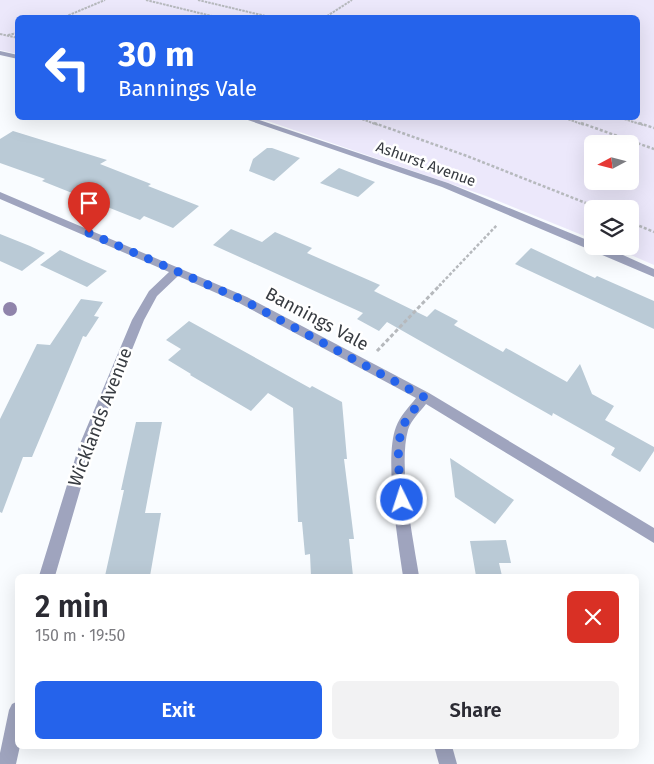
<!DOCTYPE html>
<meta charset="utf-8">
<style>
body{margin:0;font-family:"Fira Sans",sans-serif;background:#f2f2f3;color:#2b2b33;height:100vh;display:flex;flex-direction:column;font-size:19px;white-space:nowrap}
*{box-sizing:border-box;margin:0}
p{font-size:16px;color:#7c7c81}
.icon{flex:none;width:28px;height:28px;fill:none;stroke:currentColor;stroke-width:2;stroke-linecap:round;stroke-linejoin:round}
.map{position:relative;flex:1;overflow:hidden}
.details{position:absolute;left:15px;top:574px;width:624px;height:175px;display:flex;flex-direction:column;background:#fff;border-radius:8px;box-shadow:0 5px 20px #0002}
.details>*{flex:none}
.banner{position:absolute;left:15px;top:15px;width:625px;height:105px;border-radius:8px;box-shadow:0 5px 20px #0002;background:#2563eb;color:#fff;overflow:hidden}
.needle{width:32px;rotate:263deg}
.controls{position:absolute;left:584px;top:135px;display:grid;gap:10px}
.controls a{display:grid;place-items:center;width:55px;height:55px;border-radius:8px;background:#fff;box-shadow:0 5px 20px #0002;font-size:25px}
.pin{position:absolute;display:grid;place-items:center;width:42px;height:42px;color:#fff;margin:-51px -21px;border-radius:50% 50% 50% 0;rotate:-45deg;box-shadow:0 0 5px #0007}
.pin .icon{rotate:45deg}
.me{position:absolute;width:55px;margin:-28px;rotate:356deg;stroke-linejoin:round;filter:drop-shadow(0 0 4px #0008)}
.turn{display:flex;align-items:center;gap:18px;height:105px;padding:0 20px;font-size:22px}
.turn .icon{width:65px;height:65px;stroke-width:2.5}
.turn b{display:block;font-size:35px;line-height:42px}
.round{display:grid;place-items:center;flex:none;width:52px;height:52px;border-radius:8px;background:#f2f2f3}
.head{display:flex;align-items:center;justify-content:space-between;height:85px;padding:0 20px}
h1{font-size:30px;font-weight:600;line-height:38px}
.button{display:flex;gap:10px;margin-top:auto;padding:10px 20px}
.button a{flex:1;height:58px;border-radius:8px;background:#2563eb;color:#fff;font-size:20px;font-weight:600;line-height:58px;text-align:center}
.button a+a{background:#f2f2f3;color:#2b2b33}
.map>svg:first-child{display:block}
</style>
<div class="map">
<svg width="654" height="764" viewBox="0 0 654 764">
<rect width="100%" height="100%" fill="#f9fcff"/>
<!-- green -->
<path fill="#ece8fb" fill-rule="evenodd" d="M0 0H654V265L610 246H630V209H592V239L486 196 259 118H638V18H18L17 54 0 50ZM592 144H630V181H592Z"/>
<!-- building -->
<g fill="#bacad6">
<path d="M13 131 107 160 100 164 151 184 148 186 199 206 173 228 144 216 140 220 42 181 45 179 0 163V139Z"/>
<path d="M267 148H272L300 158 274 181 249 171 253 159Z"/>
<path d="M339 168 375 182 358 197 320 183Z"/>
<path d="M231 229 262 242 275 232 312 248 307 253 380 285 374 291 427 317 435 309 458 321 454 325 503 352 506 348 567 382 580 364 592 394 614 406 605 420 654 447V451L640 472 611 455 615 448 553 413 552 416 387 322 379 331 357 319 363 313 213 245Z"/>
<path d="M0 234 30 246 45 253 22 271 0 261Z"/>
<path d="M531 248 595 278 597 276 654 301V329L515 264Z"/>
<path d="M60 250 84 261 107 271 87 287 40 265Z"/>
<path d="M81 299 103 302 94 316 99 317 86 337 83 336 32 457H23L2 513 0 512V419L37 344 50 345Z"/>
<path d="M189 321 310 388 312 386 342 402 347 459H344L354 539H349L353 576H311L310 554 305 555 302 522H298L293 408 268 393 251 411 190 375 191 374 168 360 181 349 166 340Z"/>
<path d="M136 422H162L145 513H161L150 576H105L124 490H121Z"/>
<path d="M450 458 514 500 495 524 455 497Z"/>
<path d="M506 540 511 563H499L502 576H476L470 541Z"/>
</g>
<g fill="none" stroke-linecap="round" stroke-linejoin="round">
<!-- path-far2 -->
<g stroke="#b6b9bd" stroke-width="2" stroke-dasharray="2.5 1" stroke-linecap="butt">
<path d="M146 0 220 18"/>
<path d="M198 0 274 18"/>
<path d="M62 18 105 0"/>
<path d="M324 18 352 0"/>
<path d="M0 34 18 38"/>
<path d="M8 35 18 33"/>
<path d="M359 118 378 125"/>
<path d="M565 118 584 125"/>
<path d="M621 118 643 125"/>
</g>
<!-- path-far1 -->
<g stroke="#b6b9bd" stroke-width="2.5" stroke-dasharray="3 2" stroke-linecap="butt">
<path d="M374 123 467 156 601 209"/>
<path d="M581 123 654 149"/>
<path d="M639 123 654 128"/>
<path d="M630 222 654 232"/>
<path d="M439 286 497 225"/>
</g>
<!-- path -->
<path stroke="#b6b9bd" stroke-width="3" stroke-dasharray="4 2.5" stroke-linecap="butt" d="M377 351 441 284"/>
<!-- minor -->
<g fill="#9fa4be" fill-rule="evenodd">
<path d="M0 51 18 55V59L0 55Z"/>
<path d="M242 118H253L448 183 592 242V246H603L654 269V277L442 187Z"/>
<path d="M0 192 247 297 429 393 654 528V543L426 404C420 412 411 420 408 430 398 466 413 538 419 576H403C398 542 384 457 396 427 400 416 409 407 416 398L239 303 178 276 157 296 144 320 93 446 55 576H39L79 446 132 320 149 291 169 272 0 199Z"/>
<path d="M18 701V746H20L16 764H0V753L9 710 12 704Z"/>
<path d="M434 746H452L457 764H439Z"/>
</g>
</g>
<!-- trees -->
<circle fill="#9084ab" cx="10" cy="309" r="7"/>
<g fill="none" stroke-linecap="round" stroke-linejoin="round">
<!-- route -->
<path stroke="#2563eb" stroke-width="9" stroke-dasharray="0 16.2" d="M89 233 243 300 424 397C417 407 406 417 402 429 395 451 400 478 402 500"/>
</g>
<g text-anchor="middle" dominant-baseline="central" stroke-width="5" stroke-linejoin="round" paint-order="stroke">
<!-- far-street labels -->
<g font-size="15" fill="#373b41" stroke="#fff">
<text transform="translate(426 164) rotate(20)">Ashurst Avenue</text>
</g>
<!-- street labels -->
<g font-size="18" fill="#373b41" stroke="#fff">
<text transform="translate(317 319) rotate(28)">Bannings Vale</text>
<text transform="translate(100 417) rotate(-69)">Wicklands Avenue</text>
</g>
</g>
</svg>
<div class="controls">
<a><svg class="needle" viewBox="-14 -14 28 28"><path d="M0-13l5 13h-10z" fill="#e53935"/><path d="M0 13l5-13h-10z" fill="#7c7c81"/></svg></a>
<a><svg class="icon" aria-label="layers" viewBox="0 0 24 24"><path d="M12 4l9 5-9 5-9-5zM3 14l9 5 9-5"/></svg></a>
</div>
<div class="pin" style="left:89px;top:233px;background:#d93025"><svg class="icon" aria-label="arrive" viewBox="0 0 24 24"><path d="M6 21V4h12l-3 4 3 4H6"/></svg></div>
<svg class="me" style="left:402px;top:500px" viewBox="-20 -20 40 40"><circle r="17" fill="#2563eb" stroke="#fff" stroke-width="3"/><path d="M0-11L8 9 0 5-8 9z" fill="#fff"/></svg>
<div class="banner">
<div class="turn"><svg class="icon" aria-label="left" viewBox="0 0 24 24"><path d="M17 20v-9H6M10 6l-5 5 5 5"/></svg><div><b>30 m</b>Bannings Vale</div></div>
</div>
<section class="details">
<div class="head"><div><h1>2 min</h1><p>150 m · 19:50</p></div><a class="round" style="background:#d93025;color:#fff"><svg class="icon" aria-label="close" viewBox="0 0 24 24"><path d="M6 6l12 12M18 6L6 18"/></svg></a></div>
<div class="button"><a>Exit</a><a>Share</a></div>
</section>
</div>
